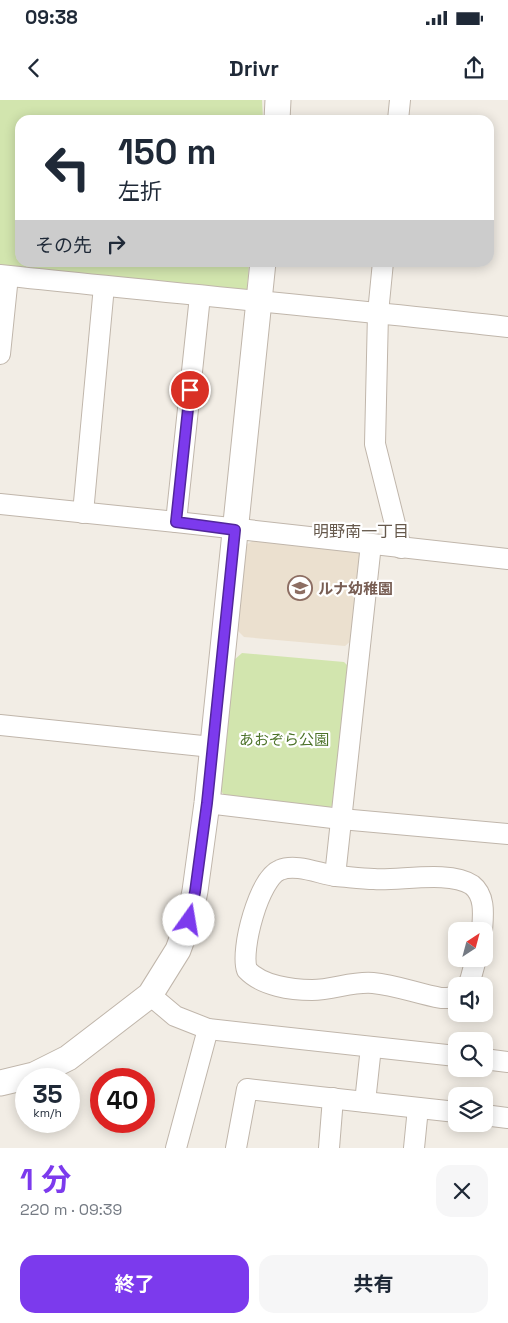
<!DOCTYPE html>
<html lang="ja">
<meta charset="utf-8">
<style>
body{margin:0;font-family:"Space Grotesk","Noto Sans JP",sans-serif;background:#f6f6f7;color:#1f2937;height:100vh;display:flex;flex-direction:column;font-size:19px;white-space:nowrap}
*{box-sizing:border-box;margin:0}
p{font-size:16px;color:#747a83}
.icon{flex:none;width:28px;height:28px;fill:none;stroke:currentColor;stroke-width:2;stroke-linecap:round;stroke-linejoin:round}
.map{position:relative;height:1048px;overflow:hidden}
.sheet{display:flex;flex-direction:column;background:#fff;flex:1}
.sheet>*{flex:none}
.hud{position:absolute;left:15px;top:15px;width:479px;height:152px;border-radius:15px;box-shadow:0 2px 12px #0003;background:#fff;color:#1f2937;overflow:hidden}
.needle{width:32px;rotate:36deg}
.tools{position:absolute;left:448px;top:822px;display:grid;gap:10px}
.tools a{display:grid;place-items:center;width:45px;height:45px;border-radius:10px;background:#fff;box-shadow:0 2px 12px #0003;font-size:25px}
.speed{position:absolute;left:15px;top:968px;display:flex;gap:10px;font-size:25px;font-weight:700;text-align:center}
.speed>*{display:grid;place-content:center;width:65px;height:65px;border-radius:50%;background:#fff;box-shadow:0 2px 12px #0003;line-height:1}
.speed small{font-size:12px;font-weight:400}
.speed .limit{border:8px solid #d22;background:#fff;color:#111}
.pin{position:absolute;display:grid;place-items:center;width:42px;height:42px;color:#fff;margin:-21px;border:2px solid #fff;border-radius:50%;box-shadow:0 1px 5px #0007}
.me{position:absolute;width:55px;margin:-28px;rotate:13deg;stroke-linejoin:round;filter:drop-shadow(0 0 4px #0008)}
.turn{display:flex;align-items:center;gap:18px;height:105px;padding:0 20px;font-size:22px}
.turn .icon{width:65px;height:65px;stroke-width:2.5}
.turn b{display:block;font-size:35px;line-height:42px}
.then{display:flex;align-items:center;height:48px;padding:0 20px;background:#0003;gap:10px;font-size:19px}
.round{display:grid;place-items:center;flex:none;width:52px;height:52px;border-radius:15px;background:#f6f6f7}
.head{display:flex;align-items:center;justify-content:space-between;height:85px;padding:0 20px}
h1{font-size:30px;font-weight:700;line-height:38px;color:#7c3aed}
.button{display:flex;gap:10px;margin-top:auto;padding:10px 20px}
.button a{flex:1;height:58px;border-radius:15px;background:#7c3aed;color:#fff;font-size:20px;font-weight:700;line-height:58px;text-align:center}
.button a+a{background:#f6f6f7;color:#1f2937}
.status{display:flex;justify-content:space-between;align-items:center;height:35px;padding:0 25px;background:#fff;direction:ltr}
.status svg{height:14px;fill:currentColor}
header{display:flex;justify-content:space-between;align-items:center;height:65px;padding:0 20px;background:#fff;font-size:22px;font-weight:700}
.map>svg:first-child{display:block}
</style>
<div class="status"><b>09:38</b><svg viewBox="0 0 49 12"><path d="M0 12V9h3v3zM5 12V6h3v6zM10 12V3h3v9zM15 12V0h3v12zM26 1h20v11H26zM47 4h2v5h-2z"/></svg></div>
<header><svg class="icon" aria-label="back" viewBox="0 0 24 24"><path d="M15 5l-7 7 7 7"/></svg>Drivr<svg class="icon" aria-label="share" viewBox="0 0 24 24"><path d="M12 15V3M7 8l5-5 5 5M5 13v7h14v-7"/></svg></header>
<div class="map">
<svg width="508" height="1048" viewBox="0 0 508 1048">
<rect width="100%" height="100%" fill="#f2ede5"/>
<!-- education -->
<path fill="#ebe0cf" d="M254 440 355 449 362 456 352 540 345 546 244 537 237 530 246 445Z"/>
<!-- green -->
<g fill="#d2e5ae">
<path d="M0 0H262L263 20H20V162L249 163 247 190 0 165Z"/>
<path d="M242 553 344 562 350 568 336 702 328 709 226 697 220 690 234 560Z"/>
</g>
<g fill="none" stroke-linecap="round" stroke-linejoin="round">
<defs>
<g id="minor">
<path d="M398 20 400 0"/>
<path d="M383 162 378 213 375 344 401 448"/>
<path d="M0 175C169 193 339 208 508 227"/>
<path d="M0 254 8 176"/>
<path d="M0 404 176 422 508 459"/>
<path d="M83 413 104 186"/>
<path d="M176 422 200 196"/>
<path d="M0 625 212 647"/>
<path d="M207 703 341 719 508 734"/>
<path d="M335 776 371 444"/>
<path d="M466 886 470 881 476 859"/>
<path d="M150 895 175 916 208 929 456 956"/>
<path d="M456 896 448 898H441C418 894 396 885 373 883 353 881 333 890 312 890 292 890 262 886 247 870 240 850 259 778 280 770 296 763 320 774 336 776 349 777 362 779 374 779 399 781 450 770 472 785 486 796 483 816 482 831"/>
<path d="M484 959 508 962"/>
<path d="M365 1002 371 947"/>
<path d="M484 1015 508 1018"/>
<path d="M176 1048 208 929"/>
<path d="M236 1048 247 989 456 1012"/>
<path d="M329 1048 333 998"/>
<path d="M414 1048 418 1008"/>
</g>
<g id="tertiary">
<path d="M277 20 278 0"/>
<path d="M0 983 34 975 68 958 150 895 178 850 189 820 195 791 207 703 263 162"/>
</g>
</defs>
<!-- minor casing -->
<use href="#minor" stroke="#c0b6ab" stroke-width="22"/>
<!-- tertiary casing -->
<use href="#tertiary" stroke="#c0b6ab" stroke-width="27"/>
<!-- minor -->
<use href="#minor" stroke="#fff" stroke-width="20"/>
<!-- tertiary -->
<use href="#tertiary" stroke="#fff" stroke-width="25"/>
</g>
<g fill="none" stroke-linecap="round" stroke-linejoin="round">
<defs>
<path id="route" d="M189 820 195 792 207 703 235 430 176 422 190 290"/>
</defs>
<!-- route casing -->
<use href="#route" stroke="#51269a" stroke-width="12"/>
<!-- route -->
<use href="#route" stroke="#7c3aed" stroke-width="9"/>
</g>
<!-- icons -->
<defs>
<symbol id="school-ring" viewBox="-11 -11 22 22"><circle r="9.5" fill="#fff" stroke="#8d6e63" stroke-width="1.5"/><path d="M0-5L7-2L0 1L-7-2ZM-4 1L0 2.5L4 1V4Q0 6-4 4Z" fill="#8d6e63"/></symbol>
</defs>
<g fill-rule="evenodd">
<use href="#school-ring" x="286" y="474" width="28" height="28"/>
</g>
<g text-anchor="middle" dominant-baseline="central" stroke-width="4.5" stroke-linejoin="round" paint-order="stroke">
<!-- education labels -->
<g font-size="15" font-weight="bold" fill="#785e54" stroke="#fff" text-anchor="start">
<text x="318" y="488">ルナ幼稚園</text>
</g>
<!-- park labels -->
<g font-size="15" fill="#4d732a" stroke="#fff">
<text x="284" y="639">あおぞら公園</text>
</g>
<!-- neighbourhood labels -->
<g font-size="16" fill="#66594c" stroke="#fff">
<text x="361" y="431">明野南一丁目</text>
</g>
</g>
</svg>
<div class="tools">
<a><svg class="needle" viewBox="-14 -14 28 28"><path d="M0-13l5 13h-10z" fill="#e53935"/><path d="M0 13l5-13h-10z" fill="#747a83"/></svg></a>
<a><svg class="icon" aria-label="sound" viewBox="0 0 24 24"><path d="M4 9h4l5-4v14l-5-4H4zM17 9q2 3 0 6"/></svg></a>
<a><svg class="icon" aria-label="search" viewBox="0 0 24 24"><circle cx="10" cy="10" r="6"/><path d="M15 15l6 6"/></svg></a>
<a><svg class="icon" aria-label="layers" viewBox="0 0 24 24"><path d="M12 4l9 5-9 5-9-5zM3 14l9 5 9-5"/></svg></a>
</div>
<div class="speed"><div>35<small>km/h</small></div><div class="limit">40</div></div>
<div class="pin" style="left:190px;top:290px;background:#d93025"><svg class="icon" aria-label="arrive" viewBox="0 0 24 24"><path d="M6 21V4h12l-3 4 3 4H6"/></svg></div>
<svg class="me" style="left:189px;top:820px" viewBox="-20 -20 40 40"><circle r="19" fill="#fff"/><path d="M0-13L10 11 0 6-10 11z" fill="#7c3aed"/></svg>
<div class="hud">
<div class="turn"><svg class="icon" aria-label="left" viewBox="0 0 24 24"><path d="M17 20v-9H6M10 6l-5 5 5 5"/></svg><div><b>150 m</b>左折</div></div>
<div class="then">その先<svg class="icon" aria-label="right" viewBox="0 0 24 24"><path d="M7 20v-9h11M14 6l5 5-5 5"/></svg></div>
</div>
</div>
<section class="sheet">
<div class="head"><div><h1>1 分</h1><p>220 m · 09:39</p></div><a class="round"><svg class="icon" aria-label="close" viewBox="0 0 24 24"><path d="M6 6l12 12M18 6L6 18"/></svg></a></div>
<div class="button"><a>終了</a><a>共有</a></div>
</section>
